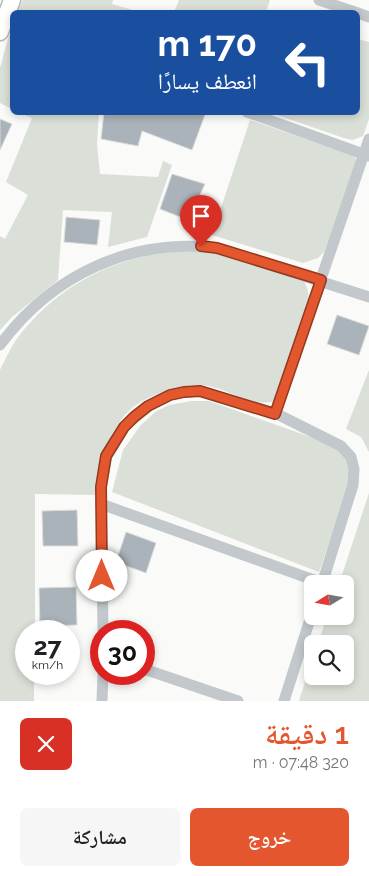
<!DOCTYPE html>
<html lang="ar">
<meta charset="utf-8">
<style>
body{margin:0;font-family:Raleway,"Noto Naskh Arabic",sans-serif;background:#f6f6f6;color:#202124;direction:rtl;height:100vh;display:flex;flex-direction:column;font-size:19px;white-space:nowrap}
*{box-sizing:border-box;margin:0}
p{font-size:16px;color:#757577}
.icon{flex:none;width:28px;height:28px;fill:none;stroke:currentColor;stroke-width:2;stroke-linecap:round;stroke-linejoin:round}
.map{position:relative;height:701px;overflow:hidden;direction:ltr}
.side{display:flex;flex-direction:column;background:#fff;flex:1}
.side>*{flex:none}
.banner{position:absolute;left:10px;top:10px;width:350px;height:105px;border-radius:8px;box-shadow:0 2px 8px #0003;direction:rtl;background:#1a4fa0;color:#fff;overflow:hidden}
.needle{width:32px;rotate:259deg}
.tools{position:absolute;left:304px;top:575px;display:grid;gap:10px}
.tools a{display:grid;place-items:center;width:50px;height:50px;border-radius:8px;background:#fff;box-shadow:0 2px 8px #0003;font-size:25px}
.speed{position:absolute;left:15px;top:620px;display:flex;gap:10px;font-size:25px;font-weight:700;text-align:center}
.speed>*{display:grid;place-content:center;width:65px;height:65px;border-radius:50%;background:#fff;box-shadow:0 2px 8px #0003;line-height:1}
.speed small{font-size:12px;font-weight:400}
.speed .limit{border:8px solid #d22;background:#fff;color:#111}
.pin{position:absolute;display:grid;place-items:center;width:42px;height:42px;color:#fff;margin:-51px -21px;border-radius:50% 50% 50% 0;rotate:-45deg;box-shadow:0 0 5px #0007}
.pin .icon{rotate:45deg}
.me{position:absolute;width:55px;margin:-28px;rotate:0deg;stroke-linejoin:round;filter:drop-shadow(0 0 4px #0008)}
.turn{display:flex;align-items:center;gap:18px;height:105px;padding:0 20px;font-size:22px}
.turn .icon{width:65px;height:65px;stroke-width:2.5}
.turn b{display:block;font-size:35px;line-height:42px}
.round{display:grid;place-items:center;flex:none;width:52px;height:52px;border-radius:8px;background:#f6f6f6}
.summary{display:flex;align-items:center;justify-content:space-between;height:85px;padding:0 20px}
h1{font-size:30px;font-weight:600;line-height:38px;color:#e4572e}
.primary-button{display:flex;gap:10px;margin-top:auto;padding:10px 20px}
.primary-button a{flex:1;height:58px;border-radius:8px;background:#e4572e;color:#fff;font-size:20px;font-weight:600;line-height:58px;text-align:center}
.primary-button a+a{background:#f6f6f6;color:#202124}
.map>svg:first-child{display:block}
</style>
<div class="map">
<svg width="369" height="701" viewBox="0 0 369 701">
<rect width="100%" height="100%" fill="#fafaf8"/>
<!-- green -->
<g fill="#dadfd7">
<path d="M23 0H113L112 4 140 12H17Z"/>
<path d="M179 0H270L266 12H174Z"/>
<path d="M9 35 12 37V109L0 103V68Z"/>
<path d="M358 39 369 42V119L363 136 353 140 344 138 271 113 358 112Z"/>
<path d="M20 113H99L97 144 100 174 158 177 163 161 172 165 147 237 108 247 112 212 63 210 58 280 12 317 0 330V236L5 239 28 195 6 182 32 118Z"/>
<path d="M250 120 355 156 357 162V167L324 252 318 258 303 263 212 235Z"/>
<path d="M201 252 232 256 303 280C310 290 309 298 308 309L274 401C252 408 229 389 208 386 195 383 178 387 166 391 154 395 142 400 132 408 110 426 98 468 95 495L35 494V631H26V674H34V701H0V370C5 360 10 349 16 340 51 292 104 261 163 253 175 251 188 252 201 252Z"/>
<path d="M369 370V452L361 437 346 429Z"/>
<path d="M192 401H209L330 444 346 458 351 480 319 572 112 492 123 450 140 426 155 412 169 405Z"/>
<path d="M369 493V701H299L312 660V676H345V644H318L327 616H345V584H339Z"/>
</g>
<!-- building -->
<g fill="#aab3b9" stroke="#dcdcda">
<path d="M104 112H206L192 150 142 131 138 146 101 139Z"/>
<path d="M0 119 12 124 0 150Z"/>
<path d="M172 174 205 184 188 220 160 209Z"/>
<path d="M66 217 100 220 97 245 64 242Z"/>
<path d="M337 315 369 326 359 355 327 344Z"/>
<path d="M77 510 78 546H43L42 511Z"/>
<path d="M126 532 156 543 146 573 116 562Z"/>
<path d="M76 587 77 625 40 626 39 588Z"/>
</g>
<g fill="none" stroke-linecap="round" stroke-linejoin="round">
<defs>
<path id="secondary" d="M0 32 12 0"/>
</defs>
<!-- secondary casing -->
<use href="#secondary" stroke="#b3babf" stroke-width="19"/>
<!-- street -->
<g stroke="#c3c8cc" stroke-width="11">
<path d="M319 0 355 12"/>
<path d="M358 13 369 17"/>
<path d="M247 112 369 156"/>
<path d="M0 345C52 275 130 238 217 248L369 297"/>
<path d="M275 413 369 139"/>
<path d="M101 504 322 583"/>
<path d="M103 631 101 487 107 456 124 427 148 406 170 395 185 392 200 391 275 413 341 446 351 457 354 469 353 485 322 584"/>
<path d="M144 669 238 701"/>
<path d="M102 701 103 674"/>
<path d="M284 701 312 613"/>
</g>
<!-- secondary -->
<use href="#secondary" stroke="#fff" stroke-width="16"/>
</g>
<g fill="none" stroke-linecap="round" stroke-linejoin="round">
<defs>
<path id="route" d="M102 576 101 487 106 456 124 427 134 417 148 406 170 395 184 392 200 391 275 414 321 280 217 248 201 246"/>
</defs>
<!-- route casing -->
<use href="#route" stroke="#94391e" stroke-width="12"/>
<!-- route -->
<use href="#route" stroke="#e4572e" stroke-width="9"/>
</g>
</svg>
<div class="tools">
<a><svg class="needle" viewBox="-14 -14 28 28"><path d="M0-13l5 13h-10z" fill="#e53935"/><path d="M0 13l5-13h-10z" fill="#757577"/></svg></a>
<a><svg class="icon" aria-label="search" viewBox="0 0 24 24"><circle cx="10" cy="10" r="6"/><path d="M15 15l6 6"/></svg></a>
</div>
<div class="speed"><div>27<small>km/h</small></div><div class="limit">30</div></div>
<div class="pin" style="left:201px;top:246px;background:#d93025"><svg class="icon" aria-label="arrive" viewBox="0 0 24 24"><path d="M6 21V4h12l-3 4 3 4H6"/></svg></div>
<svg class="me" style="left:102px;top:576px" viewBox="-20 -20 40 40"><circle r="19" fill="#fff"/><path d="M0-13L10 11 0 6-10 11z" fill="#e4572e"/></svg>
<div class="banner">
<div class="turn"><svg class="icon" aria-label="left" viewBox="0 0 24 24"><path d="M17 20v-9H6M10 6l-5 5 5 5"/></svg><div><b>170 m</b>انعطف يسارًا</div></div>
</div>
</div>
<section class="side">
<div class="summary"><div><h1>1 دقيقة</h1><p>320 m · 07:48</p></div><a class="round" style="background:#d93025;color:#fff"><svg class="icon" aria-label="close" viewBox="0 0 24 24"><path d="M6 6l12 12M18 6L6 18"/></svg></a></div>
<div class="primary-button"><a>خروج</a><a>مشاركة</a></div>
</section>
